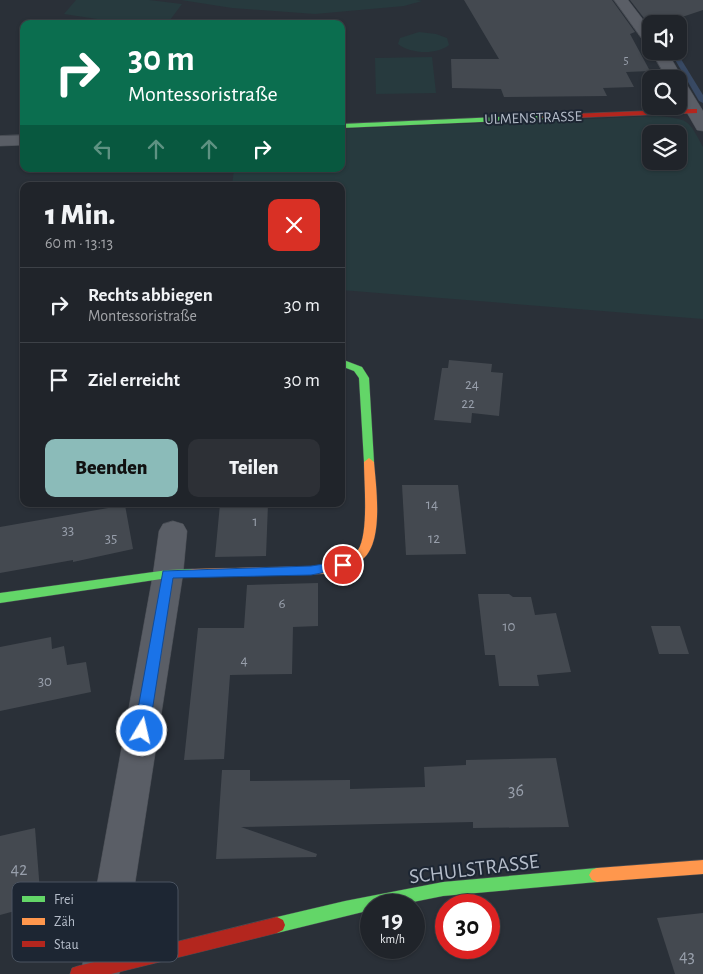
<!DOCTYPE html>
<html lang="de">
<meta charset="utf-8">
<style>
body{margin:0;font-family:"Alegreya Sans",sans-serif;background:#2d3036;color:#f1f3f6;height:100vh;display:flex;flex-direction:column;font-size:19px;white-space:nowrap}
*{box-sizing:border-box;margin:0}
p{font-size:16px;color:#a2a4a8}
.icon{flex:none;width:28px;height:28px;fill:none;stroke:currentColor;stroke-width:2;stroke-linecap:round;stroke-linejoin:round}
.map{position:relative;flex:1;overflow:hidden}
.drawer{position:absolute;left:20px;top:182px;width:325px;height:325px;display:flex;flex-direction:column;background:#20242a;border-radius:10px;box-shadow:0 1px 4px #0004,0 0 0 1px #3d4147}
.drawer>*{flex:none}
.banner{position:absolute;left:20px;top:20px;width:325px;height:152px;border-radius:10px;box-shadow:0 1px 4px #0004,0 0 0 1px #3d4147;background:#0b6e4f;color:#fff;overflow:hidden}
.buttons{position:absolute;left:642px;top:15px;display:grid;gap:10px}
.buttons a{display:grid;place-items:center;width:45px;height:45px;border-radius:10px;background:#20242a;box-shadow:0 1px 4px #0004,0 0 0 1px #3d4147;font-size:25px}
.speed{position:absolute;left:360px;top:894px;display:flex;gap:10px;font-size:25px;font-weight:700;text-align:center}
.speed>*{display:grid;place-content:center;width:65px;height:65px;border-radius:50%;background:#20242a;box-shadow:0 1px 4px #0004,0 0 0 1px #3d4147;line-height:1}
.speed small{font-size:12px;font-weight:400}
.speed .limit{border:8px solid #d22;background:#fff;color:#111}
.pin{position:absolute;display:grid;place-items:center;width:42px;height:42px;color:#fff;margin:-21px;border:2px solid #fff;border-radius:50%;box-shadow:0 1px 5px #0007}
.me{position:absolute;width:55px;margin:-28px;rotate:9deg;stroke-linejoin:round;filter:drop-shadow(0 0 4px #0008)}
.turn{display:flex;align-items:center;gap:18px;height:105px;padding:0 25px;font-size:22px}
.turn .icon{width:65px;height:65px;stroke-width:2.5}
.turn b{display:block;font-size:35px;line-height:42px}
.lanes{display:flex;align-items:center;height:48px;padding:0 25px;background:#0003;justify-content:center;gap:25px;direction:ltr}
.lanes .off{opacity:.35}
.round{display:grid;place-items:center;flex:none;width:52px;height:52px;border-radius:10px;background:#2d3036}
.summary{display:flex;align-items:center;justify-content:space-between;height:85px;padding:0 25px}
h1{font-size:30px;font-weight:800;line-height:38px}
.button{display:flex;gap:10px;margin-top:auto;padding:10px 25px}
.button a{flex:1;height:58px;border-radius:10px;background:#8bbbb9;color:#111;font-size:20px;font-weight:800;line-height:58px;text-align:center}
.button a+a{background:#2d3036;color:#f1f3f6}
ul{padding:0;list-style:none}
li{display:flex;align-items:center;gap:15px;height:75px;padding:0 25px;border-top:1px solid #3d4147}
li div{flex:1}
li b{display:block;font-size:19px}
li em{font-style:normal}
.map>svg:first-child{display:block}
</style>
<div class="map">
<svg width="703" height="974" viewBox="0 0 703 974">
<rect width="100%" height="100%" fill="#2a3038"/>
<!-- green -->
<g fill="#273a3e" fill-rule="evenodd">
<path d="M76 0H149L182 4 167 24H130L64 14Z"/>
<path d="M181 0H416L422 1 404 6 315 14 232 8Z"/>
<path d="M419 32 436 34 447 38 449 45C437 55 410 54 398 44L400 38Z"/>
<path d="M432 57 436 93 376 94 375 58Z"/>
<path d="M657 116C689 119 688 119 703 147V319L341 290V186H232L234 169H341V129ZM651 134H679V161H651Z"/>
</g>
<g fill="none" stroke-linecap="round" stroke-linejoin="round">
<!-- stream -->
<path fill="#384963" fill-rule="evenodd" d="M670 51H676L703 95V103L699 101Z"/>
</g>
<!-- building -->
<g fill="#444950">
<path d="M464 0H612L635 32 630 34 650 71 626 72 634 87 603 88 607 96 504 97 501 89 452 88 451 59H499Z"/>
<path d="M630 0H703V10L661 24H651V27Z"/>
<path d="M449 360 492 364 491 372 503 373 499 416 472 413 471 423 434 420 442 368H448Z"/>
<path d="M402 485H458L466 554 406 555Z"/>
<path d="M220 504H268L266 556 215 557Z"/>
<path d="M125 505 133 549 73 562V560L0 573V527Z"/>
<path d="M318 583V626L293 627 292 674 230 675 224 759 184 760 198 628H244L247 585Z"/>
<path d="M478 594H509L513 597H531L535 615 556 613 571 672 537 675 539 686H499L495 655H485Z"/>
<path d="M651 626H680L689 654H659Z"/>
<path d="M51 637 52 649 64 646 67 665 86 662 91 692 0 711V647Z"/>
<path d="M556 758 569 827 473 828V822L241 827 317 854 316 857 216 859 222 770H250V781L346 780H350V789L425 787 424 767 466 765V760Z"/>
<path d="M35 828 41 904 0 915V836Z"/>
<path d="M703 913V974H675L657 918Z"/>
</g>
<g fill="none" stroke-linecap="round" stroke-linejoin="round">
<defs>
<g id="street">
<path d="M614 0H628L651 30V45L645 43Z"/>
<path d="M651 51H667L683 79 682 81 687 85 703 111V131L697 130 679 99V79H667Z"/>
<path d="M24 135V145L0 146V136Z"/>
<path d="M173 521 183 524 187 531 183 574 122 967 119 974H85L82 967 153 574 159 531 163 524Z"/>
</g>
<g id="fast">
<path d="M545 115 549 117 548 119 341 128V124Z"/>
<path d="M341 359 362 367 369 378 374 462 373 465H365L364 462 359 378 354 371 341 366Z"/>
<path d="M193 569 197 570 199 573 197 576 168 578 0 603V593L168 570Z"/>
<path d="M597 868 602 870 605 875 602 880 597 882 443 896 398 905H371V910L277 933 271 930 269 925 271 920 277 917 345 901 443 882Z"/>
</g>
<g id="slow">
<path d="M369 458 374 462C376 487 384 541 363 559 352 569 336 571 323 574L189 576 187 573 189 570 193 569 323 566C335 563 350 560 358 550 369 534 364 482 364 462Z"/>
<path d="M703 860V874L597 882 592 880 589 875 592 870 597 868Z"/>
</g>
<g id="jam">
<path d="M694 109H697V113L545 119 541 117 545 115Z"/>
<path d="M277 917 283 920 285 925 283 930 277 933 111 974H70L72 968 78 966Z"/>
</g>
</defs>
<!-- street casing -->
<use href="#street" stroke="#484c53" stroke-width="1"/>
<!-- fast casing -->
<use href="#fast" stroke="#484c53" stroke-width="1"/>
<!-- slow casing -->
<use href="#slow" stroke="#484c53" stroke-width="1"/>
<!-- jam casing -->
<use href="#jam" stroke="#484c53" stroke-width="1"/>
<!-- street -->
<use href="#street" fill="#5a5e66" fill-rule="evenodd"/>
<!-- fast -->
<use href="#fast" fill="#63d668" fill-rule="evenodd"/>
<!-- slow -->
<use href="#slow" fill="#ff974d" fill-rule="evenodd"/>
<!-- jam -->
<use href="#jam" fill="#b3261e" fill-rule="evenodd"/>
</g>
<!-- route -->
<path fill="#1a73e8" stroke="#114b97" d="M343 561 349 565 347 568 311 575 173 578 149 731 146 735 142 737 137 735 134 731 163 571 311 566Z"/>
<g text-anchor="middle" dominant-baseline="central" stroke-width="4" stroke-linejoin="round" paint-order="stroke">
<!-- far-number labels -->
<g font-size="12" fill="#989fab">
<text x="626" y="60">5</text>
</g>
<!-- far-street labels -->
<g font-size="15" fill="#b4bcc9" stroke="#1d2633">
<text transform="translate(533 118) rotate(-2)">ULMENSTRASSE</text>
</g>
<!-- number labels -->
<g font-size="15" fill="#989fab">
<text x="472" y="384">24</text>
<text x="468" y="403">22</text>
<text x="432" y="504">14</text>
<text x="255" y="521">1</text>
<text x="68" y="530">33</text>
<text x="111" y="538">35</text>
<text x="434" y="538">12</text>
<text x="282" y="603">6</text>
<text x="509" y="626">10</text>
<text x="244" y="660">4</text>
<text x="45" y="681">30</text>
</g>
<!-- near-number labels -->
<g font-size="18" fill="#989fab">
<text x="516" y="791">36</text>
<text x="19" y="870">42</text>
<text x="687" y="957">43</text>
</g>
<!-- near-street labels -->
<g font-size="21" fill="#b4bcc9" stroke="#1d2633">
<text transform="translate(474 869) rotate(-7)">SCHULSTRASSE</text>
</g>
</g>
<!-- legend -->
<rect x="12" y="882" width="166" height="80" rx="8" fill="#1d2633" stroke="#4a5360" stroke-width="1"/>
<rect x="22" y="896" width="23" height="6" fill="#63d668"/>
<rect x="22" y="918" width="23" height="7" fill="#ff974d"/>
<rect x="22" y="941" width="23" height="6" fill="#b3261e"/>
<g font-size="14" fill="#b4bcc9">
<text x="54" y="904">Frei</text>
<text x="54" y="926">Zäh</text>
<text x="54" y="949">Stau</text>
</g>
</svg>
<div class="buttons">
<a><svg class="icon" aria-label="sound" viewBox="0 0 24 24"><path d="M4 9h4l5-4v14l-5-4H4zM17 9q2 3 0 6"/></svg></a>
<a><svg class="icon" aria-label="search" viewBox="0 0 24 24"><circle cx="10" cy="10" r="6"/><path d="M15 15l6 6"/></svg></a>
<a><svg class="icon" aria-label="layers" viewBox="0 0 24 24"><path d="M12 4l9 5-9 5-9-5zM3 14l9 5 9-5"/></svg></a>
</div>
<div class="speed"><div>19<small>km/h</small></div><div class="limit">30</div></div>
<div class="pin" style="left:343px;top:565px;background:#d93025"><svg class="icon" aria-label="arrive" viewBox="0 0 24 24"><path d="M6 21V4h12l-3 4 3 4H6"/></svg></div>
<svg class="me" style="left:142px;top:731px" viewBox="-20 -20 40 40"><circle r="17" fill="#1a73e8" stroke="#fff" stroke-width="3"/><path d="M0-11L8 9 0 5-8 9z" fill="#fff"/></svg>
<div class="banner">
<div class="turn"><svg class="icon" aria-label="right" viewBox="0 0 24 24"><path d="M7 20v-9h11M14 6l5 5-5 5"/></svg><div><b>30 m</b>Montessoristraße</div></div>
<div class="lanes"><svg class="icon off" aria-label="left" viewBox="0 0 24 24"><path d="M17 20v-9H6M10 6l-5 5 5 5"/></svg><svg class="icon off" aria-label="ahead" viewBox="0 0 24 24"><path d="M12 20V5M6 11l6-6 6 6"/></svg><svg class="icon off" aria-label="ahead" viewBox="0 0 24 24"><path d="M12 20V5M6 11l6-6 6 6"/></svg><svg class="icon" aria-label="right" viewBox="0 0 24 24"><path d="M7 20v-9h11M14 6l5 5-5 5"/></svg></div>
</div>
<section class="drawer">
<div class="summary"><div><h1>1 Min.</h1><p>60 m · 13:13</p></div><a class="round" style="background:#d93025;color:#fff"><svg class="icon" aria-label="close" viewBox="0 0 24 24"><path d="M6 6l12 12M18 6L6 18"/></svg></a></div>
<ul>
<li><svg class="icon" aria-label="right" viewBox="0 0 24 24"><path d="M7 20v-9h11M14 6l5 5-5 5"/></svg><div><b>Rechts abbiegen</b><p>Montessoristraße</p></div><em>30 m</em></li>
<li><svg class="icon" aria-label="arrive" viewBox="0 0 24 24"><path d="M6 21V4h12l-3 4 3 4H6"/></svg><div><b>Ziel erreicht</b></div><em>30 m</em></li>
</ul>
<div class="button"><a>Beenden</a><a>Teilen</a></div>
</section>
</div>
